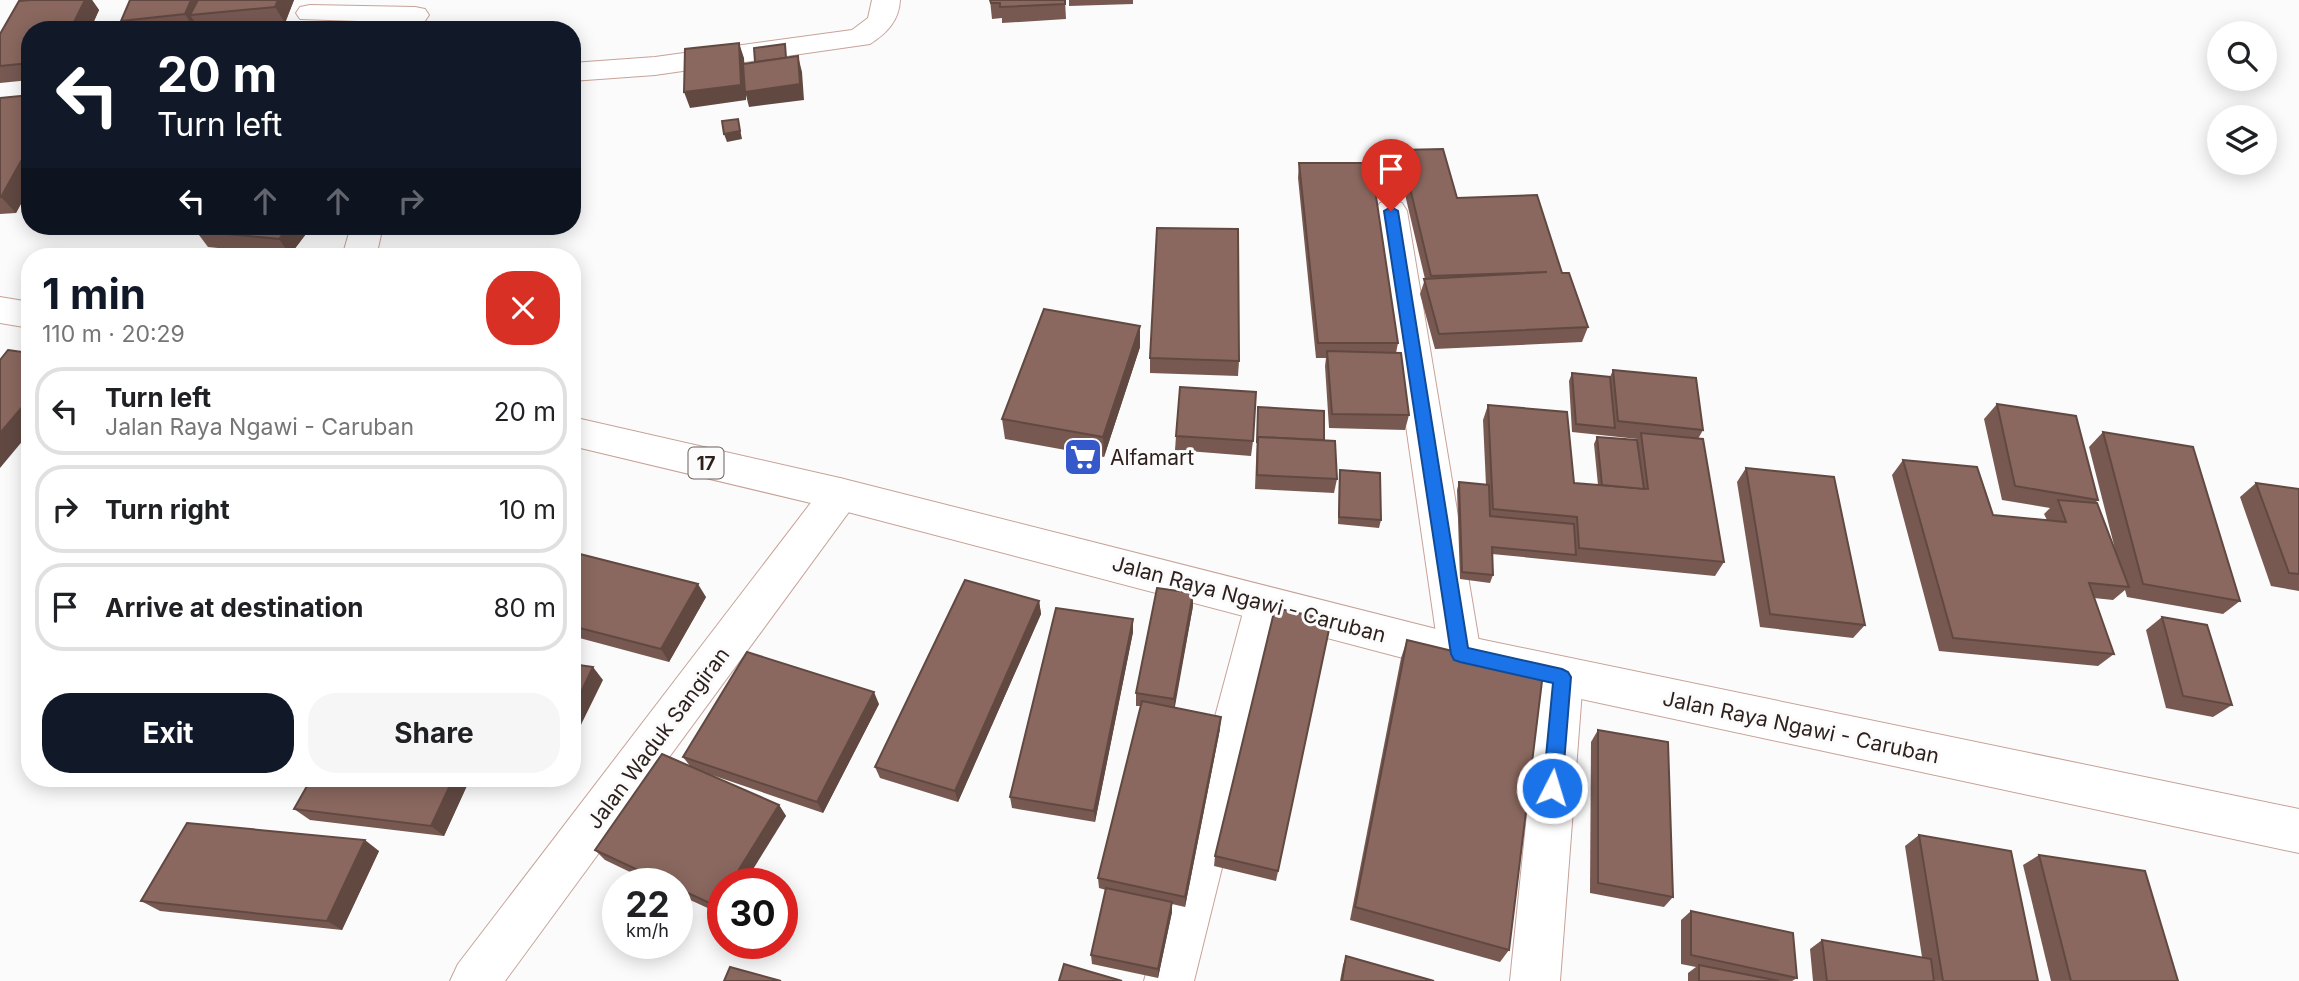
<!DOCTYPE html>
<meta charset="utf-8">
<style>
body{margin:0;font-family:Inter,sans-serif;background:#f6f6f6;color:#202124;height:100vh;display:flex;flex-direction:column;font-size:26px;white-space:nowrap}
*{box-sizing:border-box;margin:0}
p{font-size:23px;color:#757577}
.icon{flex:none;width:38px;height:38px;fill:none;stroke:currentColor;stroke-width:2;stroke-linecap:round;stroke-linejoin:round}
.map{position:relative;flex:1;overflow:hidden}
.side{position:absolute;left:21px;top:248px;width:560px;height:539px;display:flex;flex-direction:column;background:#fff;border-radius:28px;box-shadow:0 4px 18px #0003}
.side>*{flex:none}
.guide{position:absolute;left:21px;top:21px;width:560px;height:214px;border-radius:28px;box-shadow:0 4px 18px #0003;background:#111827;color:#fff;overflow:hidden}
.controls{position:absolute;left:2207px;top:21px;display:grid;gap:14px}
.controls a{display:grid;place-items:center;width:70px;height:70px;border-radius:50%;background:#fff;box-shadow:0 4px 18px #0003;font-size:35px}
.speed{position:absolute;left:602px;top:868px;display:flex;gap:14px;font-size:35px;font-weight:700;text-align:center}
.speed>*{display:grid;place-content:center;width:91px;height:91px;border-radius:50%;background:#fff;box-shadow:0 4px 18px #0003;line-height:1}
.speed small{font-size:18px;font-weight:400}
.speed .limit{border:10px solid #d22;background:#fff;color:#111}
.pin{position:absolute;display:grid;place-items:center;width:60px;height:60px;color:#fff;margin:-72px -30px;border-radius:50% 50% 50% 0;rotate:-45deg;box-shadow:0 0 7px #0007}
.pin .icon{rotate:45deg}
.me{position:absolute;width:77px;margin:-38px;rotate:5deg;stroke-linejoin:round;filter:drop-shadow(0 0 5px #0008)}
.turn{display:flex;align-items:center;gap:24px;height:147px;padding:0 21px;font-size:32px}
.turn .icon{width:91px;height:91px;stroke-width:2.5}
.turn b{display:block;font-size:49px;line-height:60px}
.lanes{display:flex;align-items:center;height:66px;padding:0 21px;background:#0003;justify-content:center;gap:35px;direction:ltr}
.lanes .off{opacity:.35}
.round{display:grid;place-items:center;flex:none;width:74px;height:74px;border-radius:28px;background:#f6f6f6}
.overview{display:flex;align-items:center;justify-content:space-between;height:119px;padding:0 21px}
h1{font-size:42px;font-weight:700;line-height:52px;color:#111827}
.action{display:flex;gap:14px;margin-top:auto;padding:14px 21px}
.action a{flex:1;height:80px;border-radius:28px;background:#111827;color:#fff;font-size:28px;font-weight:700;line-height:80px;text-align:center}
.action a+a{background:#f6f6f6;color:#202124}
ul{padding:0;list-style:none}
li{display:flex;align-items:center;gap:21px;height:88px;margin:0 14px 10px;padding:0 7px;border:4px solid #e0e0e0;border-radius:28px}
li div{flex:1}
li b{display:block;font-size:26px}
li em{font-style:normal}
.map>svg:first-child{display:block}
</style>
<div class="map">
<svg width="2299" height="981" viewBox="0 0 2299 981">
<rect width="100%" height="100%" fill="#fbfbfb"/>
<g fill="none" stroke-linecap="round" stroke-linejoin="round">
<defs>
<g id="street">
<path d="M872 0H900C899 21 887 33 870 44L655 75 572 81V63L655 57 852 30 868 18Z"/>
<path d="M310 5 415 7 425 9 429 15 425 21 415 23 300 19 296 13 300 7Z"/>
<path d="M1391 200 1402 203 1407 211 1481 654 1475 667 1460 673 1445 667 1439 654 1375 211 1380 203Z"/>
<path d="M351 226H383L376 257H342Z"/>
<path d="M1266 587 1280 593 1287 605 1194 981H1144L1245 605 1252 593Z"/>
<path d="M1562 658 1577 664 1583 677 1560 981H1510L1541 677 1547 664Z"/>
</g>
<path id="secondary" d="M840 478 854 483 859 494 854 505 505 981H450L458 964 826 483Z"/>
<g id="highway">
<path d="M0 297 30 302V328L0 323Z"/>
<path d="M572 417 840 478 1460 635 2299 809V853L1460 673 840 510 572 446Z"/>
</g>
</defs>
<!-- street casing -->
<use href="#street" stroke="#c7a298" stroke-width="2"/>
<!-- secondary casing -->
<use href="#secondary" stroke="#c7a298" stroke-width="2"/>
<!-- highway casing -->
<use href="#highway" stroke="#c7a298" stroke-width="2"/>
<!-- street -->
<use href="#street" fill="#fff" fill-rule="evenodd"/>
<!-- secondary -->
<use href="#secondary" fill="#fff" fill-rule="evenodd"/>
<!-- highway -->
<use href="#highway" fill="#fff" fill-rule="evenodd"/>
</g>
<!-- wall -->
<g fill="#775952">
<path d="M32 0H92L99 10 90 30H30V80L0 83V34Z"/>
<path d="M130 0H294L285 23 210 30H201L197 25 195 30H127L121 21Z"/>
<path d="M990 0H1065L1066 19 1002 23V18L992 19Z"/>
<path d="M1069 0H1133V4L1069 6Z"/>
<path d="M30 95V187L16 213 0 214V98Z"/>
<path d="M1401 150 1457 198 1562 273 1588 327 1582 342 1435 349 1420 294 1425 279 1398 165Z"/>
<path d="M1299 163 1398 343 1396 353 1409 415 1405 430 1329 428 1325 366 1326 358H1316L1298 178Z"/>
<path d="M312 226 290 255 208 247 196 231Z"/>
<path d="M1140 347 1104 457 1005 439 1002 419Z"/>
<path d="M1150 358 1239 361 1238 376 1150 373Z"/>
<path d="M1613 370 1703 430 1698 439 1724 562 1715 576 1492 554 1493 575 1490 583 1460 579 1457 490 1459 482 1486 485 1483 420 1488 405 1574 483 1598 485 1594 444 1597 437 1637 440 1638 439 1572 432 1569 381 1572 373 1610 377Z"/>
<path d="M1997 404 2098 500 2095 503 2116 553 2089 447 2103 432 2240 601 2223 614 2127 597 2125 590 2113 600 2094 598 2114 654 2098 666 1939 651 1892 475 1903 460 1993 515 2047 520 2044 514 2050 508 2002 500 1984 419Z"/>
<path d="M1258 407 1324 440 1337 479 1334 493 1255 489Z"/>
<path d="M1176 436 1253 441 1251 456 1175 450Z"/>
<path d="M1746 468 1865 625 1853 638 1760 627 1737 482Z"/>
<path d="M1340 470 1381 520 1379 528 1338 524 1339 478Z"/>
<path d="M2256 483 2299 489V591L2271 586 2240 497Z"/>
<path d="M572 552 706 597 669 662 572 636Z"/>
<path d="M1039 601 1041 614 958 802 880 778 875 767Z"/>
<path d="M1193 606 1174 707 1220 729 1185 907 1172 904V912L1158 978 1092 964 1091 955 1106 890 1099 888 1098 878 1141 706H1136V693Z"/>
<path d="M2162 617 2232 705 2213 717 2166 708 2146 630Z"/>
<path d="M1133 619V632L1095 822 1012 808 1010 797Z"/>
<path d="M1331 620 1276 881 1214 866 1215 856Z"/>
<path d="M1407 640 1509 950 1500 962 1350 920 1401 658Z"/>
<path d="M879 704 823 813 706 773 779 805 786 816 723 884V915L677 894V884H655L605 860 595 850 690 766 683 757Z"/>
<path d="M1598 730 1673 897 1664 907 1590 893 1591 742Z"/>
<path d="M311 779H470L444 836 310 820 294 809Z"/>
<path d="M1919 835 2038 981H1813L1810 949 1822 940 1922 957 1905 846Z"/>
<path d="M379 851 342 930 160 911 141 901Z"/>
<path d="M2039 855 2178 981H2051L2023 865Z"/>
<path d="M1691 911 1797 978 1792 981H1688V973L1696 967 1681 964V920Z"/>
<path d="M1346 956 1434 981H1340L1343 965Z"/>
</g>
<!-- shaded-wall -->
<g fill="#614942">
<path d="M65 0H92L99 10 90 30H70Z"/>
<path d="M191 0H208L190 15 197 25 195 30 185 14Z"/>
<path d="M278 0H294L285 23 275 7Z"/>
<path d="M739 43 744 58 746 91 798 56 802 72 804 100 749 107 746 95V100L690 108 684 92Z"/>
<path d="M738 119 742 139 727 142 724 134Z"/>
<path d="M30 145V171H26L30 175V187L16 213 1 197Z"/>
<path d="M289 226H312L290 255 279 239Z"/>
<path d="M1140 326V347L1104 457 1103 437Z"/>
<path d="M30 398V432L0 468V433Z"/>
<path d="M698 584 706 597 669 662 661 649Z"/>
<path d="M1193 593V606L1174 712V699Z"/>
<path d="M1039 601 1041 614 958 802 955 791Z"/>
<path d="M1133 619V632L1095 822 1094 811Z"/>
<path d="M593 667 603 680 572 743V711Z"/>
<path d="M874 692 879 704 823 813 817 802Z"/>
<path d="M1221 717 1220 729 1185 907V897Z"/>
<path d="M453 779H470L444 836 431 826Z"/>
<path d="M779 805 786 816 744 884H730Z"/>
<path d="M365 840 379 851 342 930 327 921Z"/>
<path d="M723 895V914L716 906Z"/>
<path d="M1172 902V912L1158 978V969Z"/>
</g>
<!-- building -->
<g fill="#8a685f" stroke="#614942" stroke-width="2">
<path d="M31 0H85L70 30H30V63L0 66V34L19 1Z"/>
<path d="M130 0H191L185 14 121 21Z"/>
<path d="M198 0H278L275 7 190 15Z"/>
<path d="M990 0H1065V4L1000 7V3H991Z"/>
<path d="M739 43 741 85 684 92 685 49Z"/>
<path d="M785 44 786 58 755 62 754 48Z"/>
<path d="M798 56 800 84 745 92 743 64Z"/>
<path d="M30 95V145L1 197H0V98Z"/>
<path d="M738 119 740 131 724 134 722 121Z"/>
<path d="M1443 149 1457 198 1537 195 1562 273H1569L1588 327 1439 334 1424 279 1547 272 1431 276 1401 150Z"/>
<path d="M1299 163H1371L1398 343H1318Z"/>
<path d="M200 226H289L279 239 196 231Z"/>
<path d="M1157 228 1238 229 1239 361 1150 358Z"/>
<path d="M1044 309 1140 326 1103 437 1002 419Z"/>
<path d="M8 350 30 353V398L0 433V360Z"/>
<path d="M1327 351 1401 353 1409 415 1332 414Z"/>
<path d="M1613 370 1696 378 1703 430 1618 421Z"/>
<path d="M1572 373 1610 377 1615 428 1576 424Z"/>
<path d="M1180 387 1256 392 1253 441 1176 436Z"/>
<path d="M1997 404 2076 416 2098 500 2015 486Z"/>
<path d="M1488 405 1567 412 1574 483 1648 489 1641 433 1703 439 1724 562 1579 548 1577 517 1493 509Z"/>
<path d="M1258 407 1324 411V440L1258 437 1257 443Z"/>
<path d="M2103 432 2193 447 2240 601 2143 584Z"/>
<path d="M1258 437 1335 441 1337 479 1257 475Z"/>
<path d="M1597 437 1637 440 1644 489 1602 485Z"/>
<path d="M1903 460 1977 467 1993 515 2066 522 2058 500 2097 503 2129 587 2089 583 2114 654 1953 638Z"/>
<path d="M1746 468 1834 477 1865 625 1770 614Z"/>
<path d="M1340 470 1380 473 1381 520 1339 517Z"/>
<path d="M1459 482 1489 485 1490 516 1574 524 1576 555 1492 547 1493 575 1462 572Z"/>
<path d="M2256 483 2299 489V574L2289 573Z"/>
<path d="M572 552 698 584 661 649 572 626Z"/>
<path d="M965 580 1039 601 955 791 875 767Z"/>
<path d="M1157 588 1193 593 1174 699 1136 693Z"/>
<path d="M1056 608 1133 619 1094 811 1010 797Z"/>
<path d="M1275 608 1331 620 1278 871 1215 856Z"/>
<path d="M2162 617 2207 625 2232 705 2183 696Z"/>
<path d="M1407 640 1543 673 1509 950 1355 907Z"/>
<path d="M747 652 874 692 817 802 683 757Z"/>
<path d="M572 664 593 667 572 711Z"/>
<path d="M1142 701 1221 717 1185 897 1098 878Z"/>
<path d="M1598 730 1668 742 1673 897 1598 883Z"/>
<path d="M662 754 779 805 730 884H723V895L716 906 677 888V884H668L595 850Z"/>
<path d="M311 779H453L431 826 294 809Z"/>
<path d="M187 823 365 840 327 921 141 901Z"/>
<path d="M1919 835 2011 851 2038 981H1943Z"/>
<path d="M2039 855 2145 871 2178 981H2071Z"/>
<path d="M1106 888 1172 902 1158 969 1091 955Z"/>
<path d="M1691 911 1793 933 1797 978 1691 955Z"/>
<path d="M1822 940 1931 959 1934 981H1827Z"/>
<path d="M1346 956 1434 981H1342Z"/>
<path d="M1064 964 1122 981H1059Z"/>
<path d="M1699 965 1779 981H1699Z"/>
<path d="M730 967 781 981H724Z"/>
</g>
<!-- route -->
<path fill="#1a73e8" stroke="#114b97" stroke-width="2" d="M1391 207 1398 211 1468 648 1562 669 1568 672 1571 677 1562 788 1559 794 1552 796 1546 794 1543 788 1553 683 1460 662 1454 660 1451 654 1384 211Z"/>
<!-- icons -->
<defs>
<symbol id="supermarket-square" viewBox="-11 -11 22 22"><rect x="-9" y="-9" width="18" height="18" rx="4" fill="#3559ca" stroke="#fbfbfb"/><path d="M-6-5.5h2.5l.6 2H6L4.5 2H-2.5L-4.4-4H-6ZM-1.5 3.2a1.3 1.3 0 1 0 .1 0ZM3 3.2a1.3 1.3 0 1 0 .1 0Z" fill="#fff"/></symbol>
</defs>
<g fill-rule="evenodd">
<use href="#supermarket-square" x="1061" y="435" width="44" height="44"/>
</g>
<g text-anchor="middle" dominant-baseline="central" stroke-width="6" stroke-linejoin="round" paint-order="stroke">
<!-- shield labels -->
<rect fill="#fbfbfb" stroke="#6b615e" stroke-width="2" x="688.5" y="447.5" width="35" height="31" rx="5"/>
<g font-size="19" font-weight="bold" fill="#2d1f1b">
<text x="706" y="463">17</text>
</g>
<!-- poi labels -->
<g font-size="21" fill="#2d1f1b" stroke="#fbfbfb" text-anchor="start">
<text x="1110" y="457">Alfamart</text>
</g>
<!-- street labels -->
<g font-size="21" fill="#2d1f1b" stroke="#fbfbfb">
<text transform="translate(1249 599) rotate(15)">Jalan Raya Ngawi - Caruban</text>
<text transform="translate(1801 727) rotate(12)">Jalan Raya Ngawi - Caruban</text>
<text transform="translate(658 738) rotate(-53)">Jalan Waduk Sangiran</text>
</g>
</g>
</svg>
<div class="controls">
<a><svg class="icon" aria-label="search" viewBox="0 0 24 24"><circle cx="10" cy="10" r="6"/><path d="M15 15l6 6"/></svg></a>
<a><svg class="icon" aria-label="layers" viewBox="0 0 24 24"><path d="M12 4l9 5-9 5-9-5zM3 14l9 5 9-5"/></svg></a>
</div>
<div class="speed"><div>22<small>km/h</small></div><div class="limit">30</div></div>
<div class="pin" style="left:1391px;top:211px;background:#d93025"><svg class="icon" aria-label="arrive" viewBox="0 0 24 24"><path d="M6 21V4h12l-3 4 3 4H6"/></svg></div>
<svg class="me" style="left:1552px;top:788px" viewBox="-20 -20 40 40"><circle r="17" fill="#1a73e8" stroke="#fff" stroke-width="3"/><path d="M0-11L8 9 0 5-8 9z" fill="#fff"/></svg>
<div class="guide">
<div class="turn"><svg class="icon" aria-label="left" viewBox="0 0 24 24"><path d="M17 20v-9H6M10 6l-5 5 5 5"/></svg><div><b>20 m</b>Turn left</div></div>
<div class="lanes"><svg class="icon" aria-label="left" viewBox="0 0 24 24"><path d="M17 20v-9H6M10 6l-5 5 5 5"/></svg><svg class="icon off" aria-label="ahead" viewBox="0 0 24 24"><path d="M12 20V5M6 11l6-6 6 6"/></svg><svg class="icon off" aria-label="ahead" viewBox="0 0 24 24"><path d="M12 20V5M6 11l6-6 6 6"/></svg><svg class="icon off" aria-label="right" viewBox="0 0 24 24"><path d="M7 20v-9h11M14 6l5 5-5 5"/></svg></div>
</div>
<section class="side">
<div class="overview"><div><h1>1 min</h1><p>110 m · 20:29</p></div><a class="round" style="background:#d93025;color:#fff"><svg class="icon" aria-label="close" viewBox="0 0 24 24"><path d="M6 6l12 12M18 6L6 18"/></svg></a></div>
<ul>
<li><svg class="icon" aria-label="left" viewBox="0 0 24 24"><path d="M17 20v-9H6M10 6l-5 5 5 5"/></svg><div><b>Turn left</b><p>Jalan Raya Ngawi - Caruban</p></div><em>20 m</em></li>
<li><svg class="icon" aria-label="right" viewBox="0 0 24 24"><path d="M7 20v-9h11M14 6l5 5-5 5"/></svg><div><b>Turn right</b></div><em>10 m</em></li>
<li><svg class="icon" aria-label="arrive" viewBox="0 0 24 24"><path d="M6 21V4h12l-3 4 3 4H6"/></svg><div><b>Arrive at destination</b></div><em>80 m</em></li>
</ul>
<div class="action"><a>Exit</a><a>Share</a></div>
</section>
</div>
